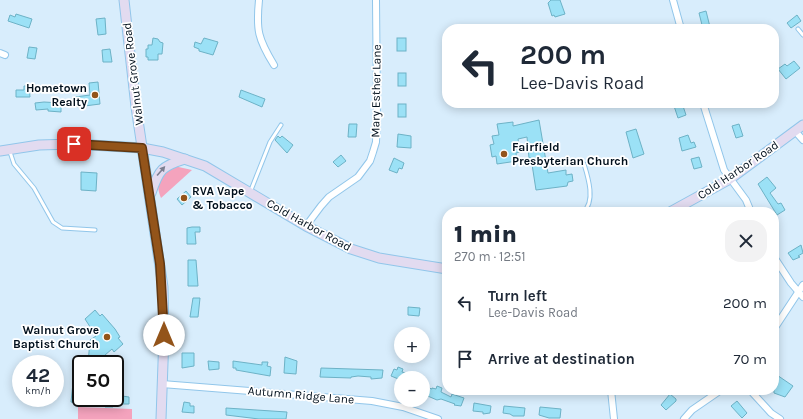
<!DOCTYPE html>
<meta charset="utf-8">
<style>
body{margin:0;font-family:Karla,sans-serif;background:#f2f2f3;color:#1f2937;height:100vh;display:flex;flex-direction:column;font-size:15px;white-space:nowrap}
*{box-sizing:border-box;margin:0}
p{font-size:13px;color:#747a83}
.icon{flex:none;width:22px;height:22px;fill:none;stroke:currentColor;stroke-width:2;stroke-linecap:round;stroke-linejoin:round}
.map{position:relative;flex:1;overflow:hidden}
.side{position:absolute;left:442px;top:207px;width:337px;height:188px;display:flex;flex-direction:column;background:#fff;border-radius:16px;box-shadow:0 2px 10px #0003}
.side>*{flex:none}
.hud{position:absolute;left:442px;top:24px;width:337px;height:84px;border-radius:16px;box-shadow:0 2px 10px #0003;background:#fff;color:#1f2937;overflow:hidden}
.controls{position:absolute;left:394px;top:327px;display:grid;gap:8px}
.controls a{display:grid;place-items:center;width:36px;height:36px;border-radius:50%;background:#fff;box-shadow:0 2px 10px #0003;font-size:20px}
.speed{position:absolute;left:12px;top:355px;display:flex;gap:8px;font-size:20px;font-weight:700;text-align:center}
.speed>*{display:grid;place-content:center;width:52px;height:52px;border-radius:50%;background:#fff;box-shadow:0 2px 10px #0003;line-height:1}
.speed small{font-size:10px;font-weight:400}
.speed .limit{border:2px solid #111;border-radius:6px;background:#fff;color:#111}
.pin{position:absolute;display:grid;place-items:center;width:34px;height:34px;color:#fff;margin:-17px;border-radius:8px;box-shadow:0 2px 6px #0006}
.me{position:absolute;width:44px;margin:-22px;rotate:0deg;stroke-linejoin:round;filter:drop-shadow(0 0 3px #0008)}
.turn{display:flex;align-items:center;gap:14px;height:84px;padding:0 12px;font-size:18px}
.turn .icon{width:52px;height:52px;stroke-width:2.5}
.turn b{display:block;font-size:28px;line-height:34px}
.round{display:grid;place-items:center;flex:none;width:42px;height:42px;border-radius:16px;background:#f2f2f3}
.overview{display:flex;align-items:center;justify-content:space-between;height:68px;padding:0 12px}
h1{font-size:24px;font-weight:800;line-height:30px}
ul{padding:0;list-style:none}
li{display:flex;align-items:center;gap:12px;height:56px;padding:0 12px}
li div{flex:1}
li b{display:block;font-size:15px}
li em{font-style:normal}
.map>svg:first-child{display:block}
</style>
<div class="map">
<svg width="803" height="419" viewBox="0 0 803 419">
<rect width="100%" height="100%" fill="#d8edfc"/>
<!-- green -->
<g fill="#f4a3bd">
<path d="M174 166 192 170 161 198C154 180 161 176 174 166Z"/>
<path d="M78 407 132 409V419H78Z"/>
</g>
<!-- building -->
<g fill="#9be1f6" stroke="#6db2c6">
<path d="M551 0H560L565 14 555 17 554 15 552 16 548 3Z"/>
<path d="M706 11 710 27 703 29 699 13Z"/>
<path d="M16 14 32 19 29 28 8 21 10 15 15 17Z"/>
<path d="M797 15 801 21 791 28 787 23Z"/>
<path d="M105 18 106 34 98 35 96 19Z"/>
<path d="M153 38 158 39 160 42 163 43 162 54H158V60H148V57H146V49H148V45H152Z"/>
<path d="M204 38 218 42 213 55 199 51V49L194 47 195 42 201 44Z"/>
<rect x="397" y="38" width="9" height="13"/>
<path d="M29 47 37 48 35 59 27 58Z"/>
<path d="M110 49 112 62H103L102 50Z"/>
<path d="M794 61 800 68 786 79 778 69 785 64 787 66Z"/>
<rect x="398" y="73" width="8" height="13"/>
<path d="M98 82 100 104 77 107 75 97 90 95 89 83Z"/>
<path d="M24 86H29L30 97H16V90H24Z"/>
<path d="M241 90 265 99 262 107 239 97Z"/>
<path d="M44 102 61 103V112L48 111V109L36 110 35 103Z"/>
<path d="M682 103 686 115 678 118 674 106Z"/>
<rect x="398" y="104" width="8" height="13"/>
<path d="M539 120 548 173 566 170V175L572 174 573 181 568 182 567 186 536 190 531 158H529L527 137 518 139 520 152 516 153 517 161 497 164 496 156 492 157 490 145 494 144 492 136 499 135 497 124 513 122V126Z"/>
<path d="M349 124H357L356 137H348Z"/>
<path d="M739 124 743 136 736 138 732 126Z"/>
<path d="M636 129 644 154 633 158 626 132Z"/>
<path d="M398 134 411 136V148L397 147Z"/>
<path d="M688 135 691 143 694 142 696 147 682 151 679 138Z"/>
<path d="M278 136 280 138 282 136 293 145 287 153 275 140Z"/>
<path d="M341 155 346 161 338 167 333 162Z"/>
<path d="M699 157 702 167 694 169 691 159Z"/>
<path d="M394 158 404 163 402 169 399 168 397 173 389 170Z"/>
<path d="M81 172 97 173 96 191 81 190Z"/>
<path d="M767 177 776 188 770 193 778 204 781 203 785 210 777 215 758 184Z"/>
<path d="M186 191 191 197 182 205 177 199Z"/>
<path d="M192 227H200V232H195L196 244H187V228Z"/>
<path d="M801 245 803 253 798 256 800 257 793 260 788 253Z"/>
<path d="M188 260H196L198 286H188Z"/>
<path d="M193 298H200L198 317H190Z"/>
<path d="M408 307 420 308 419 316 408 315Z"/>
<path d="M95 310 100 316 102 314 115 329 120 337 118 338 123 344 114 352 112 349 105 355 104 361H100V364H88L90 340 96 336 85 319Z"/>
<path d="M182 353H194V366L182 368Z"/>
<path d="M285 357 297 361 296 374 284 373Z"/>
<path d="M208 361 219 362V369L209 370Z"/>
<path d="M233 361 262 365V362H268L267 366 271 367 270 376 236 370V368H233Z"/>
<path d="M398 367 403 369 402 372 406 373 404 378H401V380L391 376 394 369 397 370Z"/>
<path d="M321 368 383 370 382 378 371 379V377L358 376 351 377V378L320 377Z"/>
<path d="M74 373 81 374V388H78L76 403 71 402Z"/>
<path d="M774 373 793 386 785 397 774 393Z"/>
<path d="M423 386 432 389V388L436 389 437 386 442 388 441 392 451 397 452 394 464 398 461 406 454 405 455 404 441 399 437 400 423 394Z"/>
<path d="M670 394 676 399V401L666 410 661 405Z"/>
<path d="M115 395 129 397V404H113V407H105V404H102V398H115Z"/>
<path d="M737 401 747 413 742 418 731 406Z"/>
<path d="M184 402 190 403V406H194V413L182 412Z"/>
<path d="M474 403 491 406 490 413 483 414V412L473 411Z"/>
<path d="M504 406 525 408 524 416H513L510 414 503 413Z"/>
<path d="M540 407 561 409 560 418H549L539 415Z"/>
<path d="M226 408 287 412 286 419H259L226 415Z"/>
</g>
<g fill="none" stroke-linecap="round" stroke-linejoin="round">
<defs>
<g id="service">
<path d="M798 29 803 35"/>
<path d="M10 152 14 164 34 188 53 222 62 228 95 230"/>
<path d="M564 163 579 161 584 164C588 177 596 202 583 212"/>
<path d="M251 190 270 142 281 125"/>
</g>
<g id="minor">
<path d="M259 0C256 30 258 39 274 65"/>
<path d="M673 0 681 29"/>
<path d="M0 53 5 55"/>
<path d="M703 103 724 170 746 200 751 212"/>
<path d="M795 131 803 140"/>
<path d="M306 226 321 206 329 197 358 177 370 161 373 152 376 142 377 107 376 0"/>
<path d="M774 257 791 283 803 297"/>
<path d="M774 329 803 285"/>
<path d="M162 384 372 401 403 407 438 419"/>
<path d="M611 390 614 419"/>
<path d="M750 390 771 413 780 419"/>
<path d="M684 419 692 410 721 390"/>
</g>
<g id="secondary">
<path d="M124 0 136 107 163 287 164 335 161 419"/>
<path d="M0 151 39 145 74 144 142 148 163 152 205 166 306 226 351 249 379 258 447 269"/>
<path d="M151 193C159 169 162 166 185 159"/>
<path d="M670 212 730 179 803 125"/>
</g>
</defs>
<!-- service casing -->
<use href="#service" stroke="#91c6ea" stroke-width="5"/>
<!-- minor casing -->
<use href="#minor" stroke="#91c6ea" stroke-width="8"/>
<!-- secondary casing -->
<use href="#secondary" stroke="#91c6ea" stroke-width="11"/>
<!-- service -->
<use href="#service" stroke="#fff" stroke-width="3"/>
<!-- minor -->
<use href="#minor" stroke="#fff" stroke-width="6"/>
<!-- secondary -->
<use href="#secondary" stroke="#e2dbf0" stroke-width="9"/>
</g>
<!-- one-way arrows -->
<defs><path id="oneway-solid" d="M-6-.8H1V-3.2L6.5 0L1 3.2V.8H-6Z"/></defs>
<use fill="#7c7f91" href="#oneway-solid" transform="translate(161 171) rotate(-49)"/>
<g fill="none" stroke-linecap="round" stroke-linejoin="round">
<defs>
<path id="route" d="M74 144 142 148 160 264 164 335"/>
</defs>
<!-- route casing -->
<use href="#route" stroke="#603711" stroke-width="10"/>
<!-- route -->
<use href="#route" stroke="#93541a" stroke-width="7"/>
</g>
<!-- markers -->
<g fill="#93541a" stroke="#fff" stroke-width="1.5">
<circle cx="95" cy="95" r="4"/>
<circle cx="504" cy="154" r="4"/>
<circle cx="184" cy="198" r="4"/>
<circle cx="107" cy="337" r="4"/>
</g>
<g text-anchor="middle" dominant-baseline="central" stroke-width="3.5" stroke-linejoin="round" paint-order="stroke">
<!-- street labels -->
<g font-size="12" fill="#000f1c" stroke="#fff">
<text transform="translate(133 74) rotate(-97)">Walnut Grove Road</text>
<text transform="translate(376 91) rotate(-89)">Mary Esther Lane</text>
<text transform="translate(738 170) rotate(-34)">Cold Harbor Road</text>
<text transform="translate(309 225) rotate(29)">Cold Harbor Road</text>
<text transform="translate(301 395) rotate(5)">Autumn Ridge Lane</text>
</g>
<!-- poi labels -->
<g font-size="12" font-weight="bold" fill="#000f1c" stroke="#fff" text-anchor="end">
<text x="87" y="88">Hometown<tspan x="87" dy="14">Realty</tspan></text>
<text x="512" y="147" text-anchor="start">Fairfield<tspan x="512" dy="14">Presbyterian Church</tspan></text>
<text x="192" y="191" text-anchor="start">RVA Vape<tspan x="192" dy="14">&amp; Tobacco</tspan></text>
<text x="99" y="330">Walnut Grove<tspan x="99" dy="14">Baptist Church</tspan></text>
</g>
</g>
</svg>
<div class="controls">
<a>+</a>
<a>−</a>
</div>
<div class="speed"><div>42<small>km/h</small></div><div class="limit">50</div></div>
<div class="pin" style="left:74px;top:144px;background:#d93025"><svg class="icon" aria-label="arrive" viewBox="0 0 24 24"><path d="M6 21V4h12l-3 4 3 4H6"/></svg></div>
<svg class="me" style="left:164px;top:335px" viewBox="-20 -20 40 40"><circle r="19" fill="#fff"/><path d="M0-13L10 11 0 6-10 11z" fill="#93541a"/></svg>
<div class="hud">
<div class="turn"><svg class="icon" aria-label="left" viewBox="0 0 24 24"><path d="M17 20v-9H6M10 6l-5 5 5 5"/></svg><div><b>200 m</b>Lee-Davis Road</div></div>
</div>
<section class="side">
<div class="overview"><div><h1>1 min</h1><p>270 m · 12:51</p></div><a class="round"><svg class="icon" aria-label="close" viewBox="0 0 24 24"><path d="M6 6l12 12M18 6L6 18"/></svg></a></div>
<ul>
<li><svg class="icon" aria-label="left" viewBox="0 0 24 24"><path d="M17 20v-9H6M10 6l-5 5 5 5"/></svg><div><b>Turn left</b><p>Lee-Davis Road</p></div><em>200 m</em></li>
<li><svg class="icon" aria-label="arrive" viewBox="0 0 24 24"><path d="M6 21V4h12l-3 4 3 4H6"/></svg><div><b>Arrive at destination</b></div><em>70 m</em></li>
</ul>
</section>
</div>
